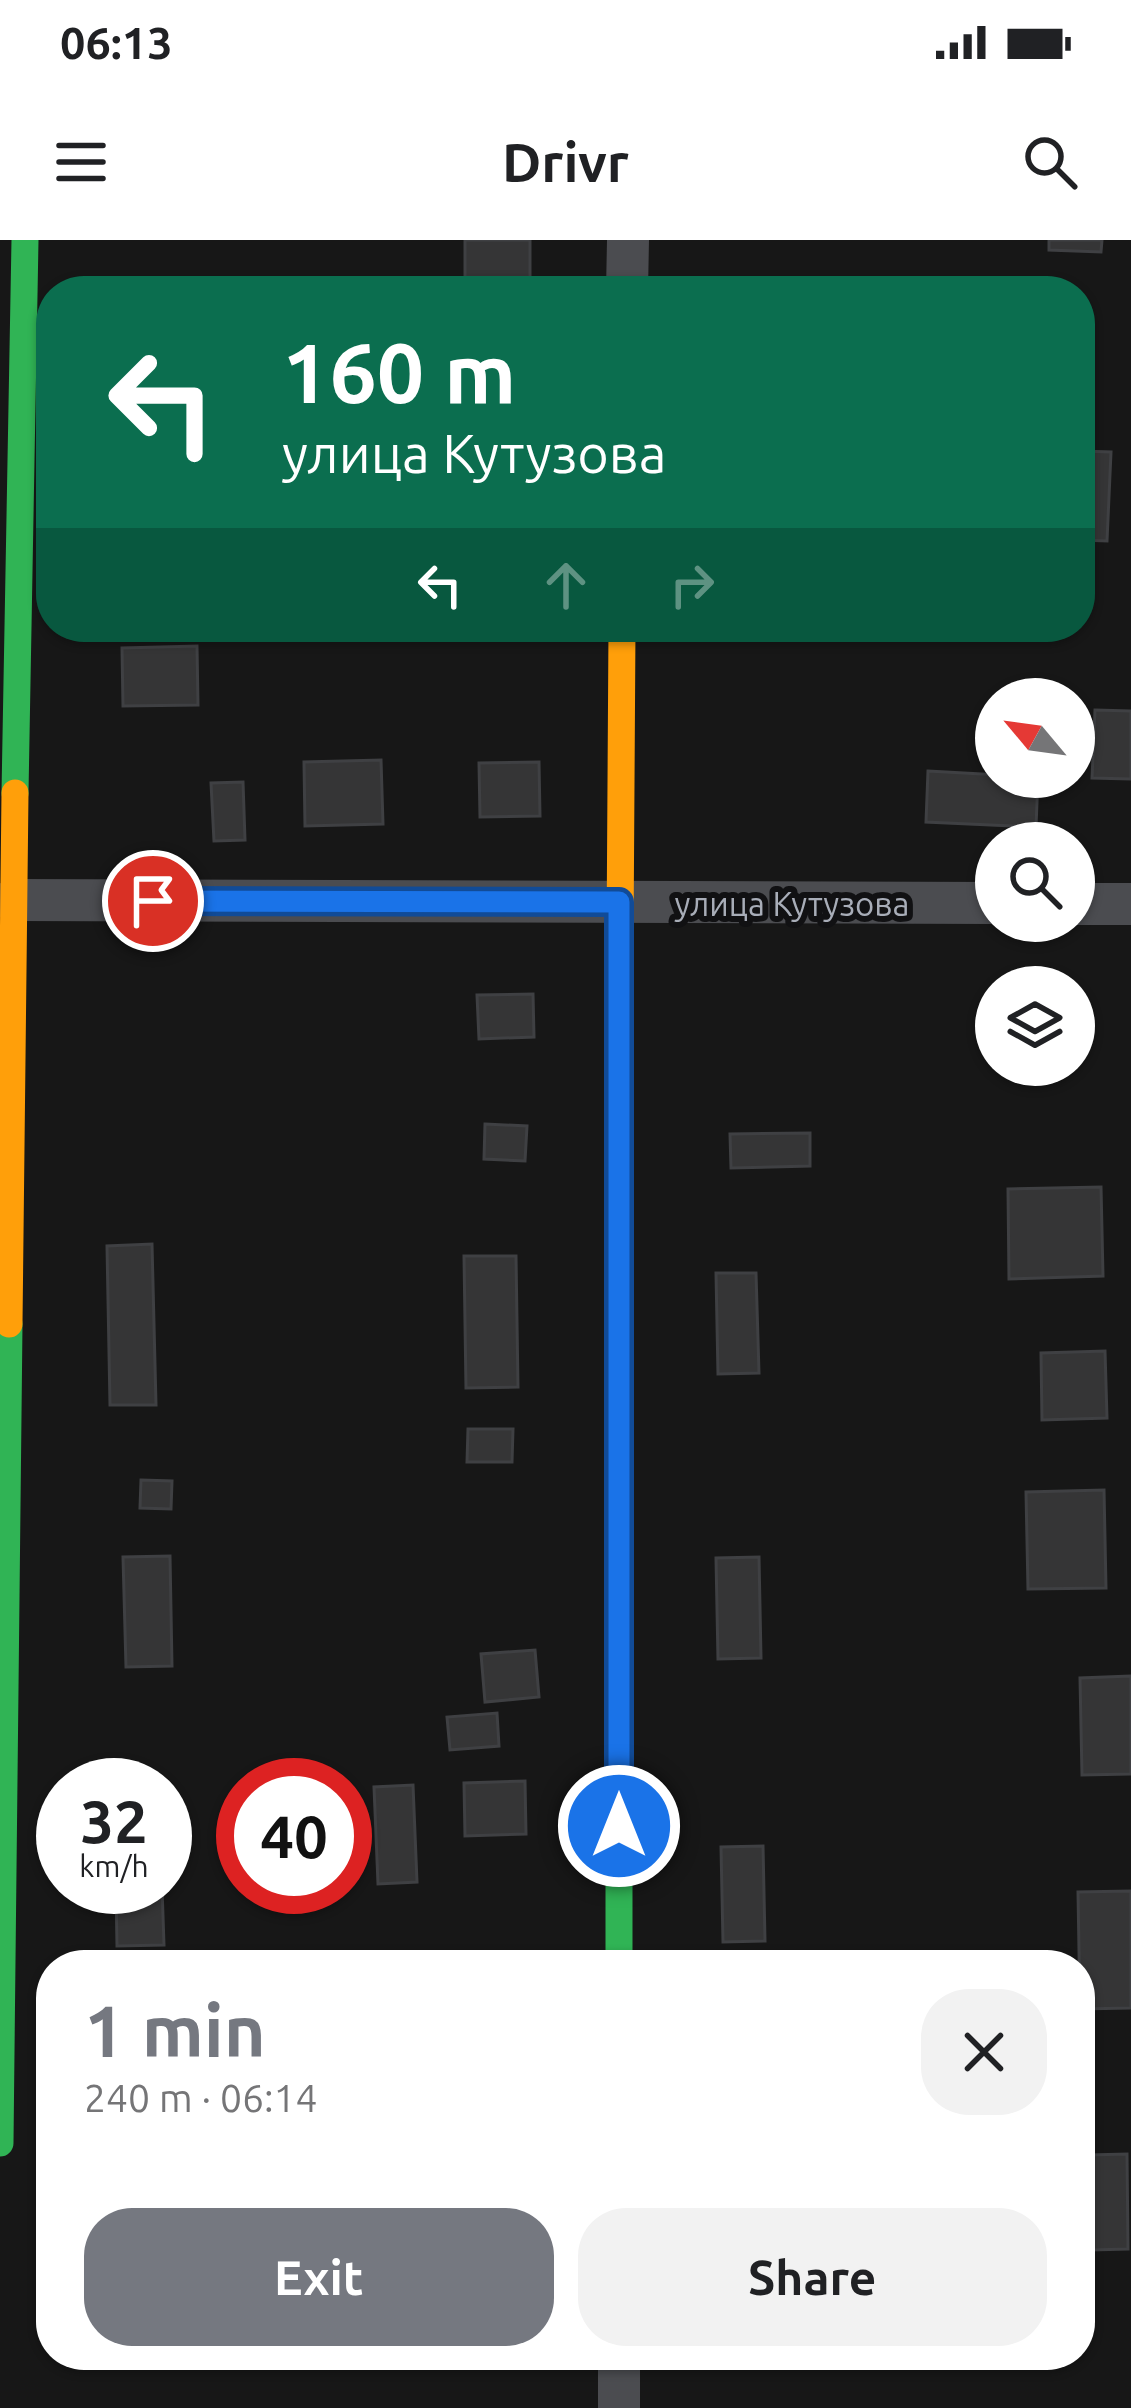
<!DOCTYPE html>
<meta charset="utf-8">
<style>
body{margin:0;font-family:Ubuntu,sans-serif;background:#f2f2f2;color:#202124;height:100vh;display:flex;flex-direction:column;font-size:45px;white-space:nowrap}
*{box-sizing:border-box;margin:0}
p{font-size:39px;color:#757577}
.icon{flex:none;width:66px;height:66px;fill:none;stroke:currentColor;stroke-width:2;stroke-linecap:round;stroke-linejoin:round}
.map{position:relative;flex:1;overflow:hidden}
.panel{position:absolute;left:36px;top:1710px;width:1059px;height:420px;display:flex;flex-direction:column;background:#fff;border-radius:48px;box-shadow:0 3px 9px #0004}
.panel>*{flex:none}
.banner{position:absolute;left:36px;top:36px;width:1059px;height:366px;border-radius:48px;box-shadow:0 3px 9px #0004;background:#0b6e4f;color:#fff;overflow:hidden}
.needle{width:78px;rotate:299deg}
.fabs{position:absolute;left:975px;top:438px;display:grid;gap:24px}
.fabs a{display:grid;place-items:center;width:120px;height:120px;border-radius:50%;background:#fff;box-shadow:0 3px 9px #0004;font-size:60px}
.speed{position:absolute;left:36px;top:1518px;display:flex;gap:24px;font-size:60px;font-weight:700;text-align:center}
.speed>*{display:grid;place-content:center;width:156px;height:156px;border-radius:50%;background:#fff;box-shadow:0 3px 9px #0004;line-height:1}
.speed small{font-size:30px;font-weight:400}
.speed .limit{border:18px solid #d22;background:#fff;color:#111}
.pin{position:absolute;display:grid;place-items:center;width:102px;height:102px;color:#fff;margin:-51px;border:6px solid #fff;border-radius:50%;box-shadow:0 3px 12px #0007}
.me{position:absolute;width:132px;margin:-66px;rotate:0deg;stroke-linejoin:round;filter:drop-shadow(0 0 9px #0008)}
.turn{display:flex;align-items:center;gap:42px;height:252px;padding:0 48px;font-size:54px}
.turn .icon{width:156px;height:156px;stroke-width:2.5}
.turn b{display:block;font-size:84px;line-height:102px}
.lanes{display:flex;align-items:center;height:114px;padding:0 48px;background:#0003;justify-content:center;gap:60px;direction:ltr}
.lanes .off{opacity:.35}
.round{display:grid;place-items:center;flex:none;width:126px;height:126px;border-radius:48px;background:#f2f2f2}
.headline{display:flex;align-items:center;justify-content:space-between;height:204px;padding:0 48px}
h1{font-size:72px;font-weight:700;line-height:90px;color:#757880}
.primary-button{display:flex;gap:24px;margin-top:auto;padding:24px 48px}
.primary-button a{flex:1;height:138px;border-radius:48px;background:#757880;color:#fff;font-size:48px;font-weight:700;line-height:138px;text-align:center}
.primary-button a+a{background:#f2f2f2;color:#202124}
.status{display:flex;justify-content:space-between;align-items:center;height:84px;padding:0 60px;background:#fff;direction:ltr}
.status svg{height:33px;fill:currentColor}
header{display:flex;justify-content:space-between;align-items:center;height:156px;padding:0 48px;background:#fff;font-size:54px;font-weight:700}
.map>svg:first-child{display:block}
</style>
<div class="status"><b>06:13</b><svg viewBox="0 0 49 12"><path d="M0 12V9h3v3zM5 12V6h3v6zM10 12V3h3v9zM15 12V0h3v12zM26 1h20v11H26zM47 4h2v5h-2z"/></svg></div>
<header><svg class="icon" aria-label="menu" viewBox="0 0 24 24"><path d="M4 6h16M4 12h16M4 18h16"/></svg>Drivr<svg class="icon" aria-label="search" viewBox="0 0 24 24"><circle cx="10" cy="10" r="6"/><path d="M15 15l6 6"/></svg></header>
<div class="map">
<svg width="1131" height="2168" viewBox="0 0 1131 2168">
<rect width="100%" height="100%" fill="#171717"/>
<!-- building -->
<g fill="#353536" stroke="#3f4043" stroke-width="3">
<rect x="465" y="0" width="65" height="51"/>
<path d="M1049 0H1102L1101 12 1049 10Z"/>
<path d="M1080 211 1111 212 1107 301 1080 300Z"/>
<path d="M197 406 198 465 123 466 122 408Z"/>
<path d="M1095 470 1131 471V539L1092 538Z"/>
<path d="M381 520 383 584 305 586 304 522Z"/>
<path d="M539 522 540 576 480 577 479 523Z"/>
<path d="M928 531 1038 537 1036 587 926 582Z"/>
<path d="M243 542 245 600 214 601 211 543Z"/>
<path d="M533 754 534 797 479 799 477 755Z"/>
<path d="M485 884 527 886 525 921 484 919Z"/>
<path d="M810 893V926L731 928 730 894Z"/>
<path d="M1101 947 1103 1036 1009 1039 1008 949Z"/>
<path d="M152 1004 156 1165H110L107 1006Z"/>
<path d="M464 1016H516L518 1147 466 1148Z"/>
<path d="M716 1033H756L759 1133 718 1134Z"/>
<path d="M1105 1111 1107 1178 1042 1180 1041 1113Z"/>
<path d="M468 1189H513L512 1222H467Z"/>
<path d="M141 1240 172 1241 171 1269 140 1268Z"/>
<path d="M1104 1250 1106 1348 1028 1349 1026 1252Z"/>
<path d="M170 1316 172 1426 126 1427 123 1317Z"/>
<path d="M759 1317 761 1418 718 1419 716 1318Z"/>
<path d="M535 1410 539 1457 485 1462 481 1414Z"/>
<path d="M1131 1436V1534L1082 1535 1080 1438Z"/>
<path d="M497 1473 499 1506 450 1510 447 1477Z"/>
<path d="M525 1541 526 1594 465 1596 464 1543Z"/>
<path d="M413 1545 417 1642 378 1644 374 1547Z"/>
<path d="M763 1606 765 1701 723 1702 721 1607Z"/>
<path d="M116 1647H162L164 1705 117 1706Z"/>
<path d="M1131 1651V1768L1080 1769 1078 1652Z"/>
<path d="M1127 1914 1128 2009 1091 2010 1089 1915Z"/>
</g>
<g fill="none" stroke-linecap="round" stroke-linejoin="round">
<!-- street -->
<g stroke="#4b4c50" stroke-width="42">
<path d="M627 51 628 0"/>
<path d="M13 660 996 663"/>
<path d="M1074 664H1131"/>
<path d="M619 2115V2168"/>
</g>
<!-- fast -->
<g stroke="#30b455" stroke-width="27">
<path d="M15 553 25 0"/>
<path d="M619 856V1725"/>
<path d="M0 1903 9 1084"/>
</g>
<!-- slow -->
<g stroke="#ff9f0a" stroke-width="27">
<path d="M619 856 622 387"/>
<path d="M9 1084 15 553"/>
</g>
</g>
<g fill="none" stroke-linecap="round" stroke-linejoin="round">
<defs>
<path id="route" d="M153 661 619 662V1586"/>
</defs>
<!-- route casing -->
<use href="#route" stroke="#114b97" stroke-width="30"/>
<!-- route -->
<use href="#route" stroke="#1a73e8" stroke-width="21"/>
</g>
<g text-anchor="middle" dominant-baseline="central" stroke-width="12" stroke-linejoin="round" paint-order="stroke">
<!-- street labels -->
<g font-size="33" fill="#a8adb8" stroke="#111113">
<text x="792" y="663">улица Кутузова</text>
</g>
</g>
</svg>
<div class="fabs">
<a><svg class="needle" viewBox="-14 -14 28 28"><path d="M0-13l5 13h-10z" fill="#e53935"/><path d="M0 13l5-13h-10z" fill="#757577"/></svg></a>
<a><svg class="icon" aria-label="search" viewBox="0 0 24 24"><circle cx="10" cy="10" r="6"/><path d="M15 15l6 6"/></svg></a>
<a><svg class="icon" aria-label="layers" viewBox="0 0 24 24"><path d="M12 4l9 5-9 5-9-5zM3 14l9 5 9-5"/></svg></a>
</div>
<div class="speed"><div>32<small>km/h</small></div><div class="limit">40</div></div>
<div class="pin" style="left:153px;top:661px;background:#d93025"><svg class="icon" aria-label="arrive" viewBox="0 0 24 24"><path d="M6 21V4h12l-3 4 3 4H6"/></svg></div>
<svg class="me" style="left:619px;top:1586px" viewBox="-20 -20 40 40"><circle r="17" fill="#1a73e8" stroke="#fff" stroke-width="3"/><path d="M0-11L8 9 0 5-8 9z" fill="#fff"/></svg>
<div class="banner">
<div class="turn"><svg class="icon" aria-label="left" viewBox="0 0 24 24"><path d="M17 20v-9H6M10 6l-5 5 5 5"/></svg><div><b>160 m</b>улица Кутузова</div></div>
<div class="lanes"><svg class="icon" aria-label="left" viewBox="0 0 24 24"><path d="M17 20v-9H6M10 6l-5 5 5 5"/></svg><svg class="icon off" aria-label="ahead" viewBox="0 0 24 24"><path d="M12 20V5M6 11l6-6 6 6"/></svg><svg class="icon off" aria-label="right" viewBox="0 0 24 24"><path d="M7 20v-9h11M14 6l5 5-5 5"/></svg></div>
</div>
<section class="panel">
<div class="headline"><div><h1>1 min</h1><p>240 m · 06:14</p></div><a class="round"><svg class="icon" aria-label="close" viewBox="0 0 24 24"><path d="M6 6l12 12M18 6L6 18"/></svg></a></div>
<div class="primary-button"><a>Exit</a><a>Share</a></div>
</section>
</div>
